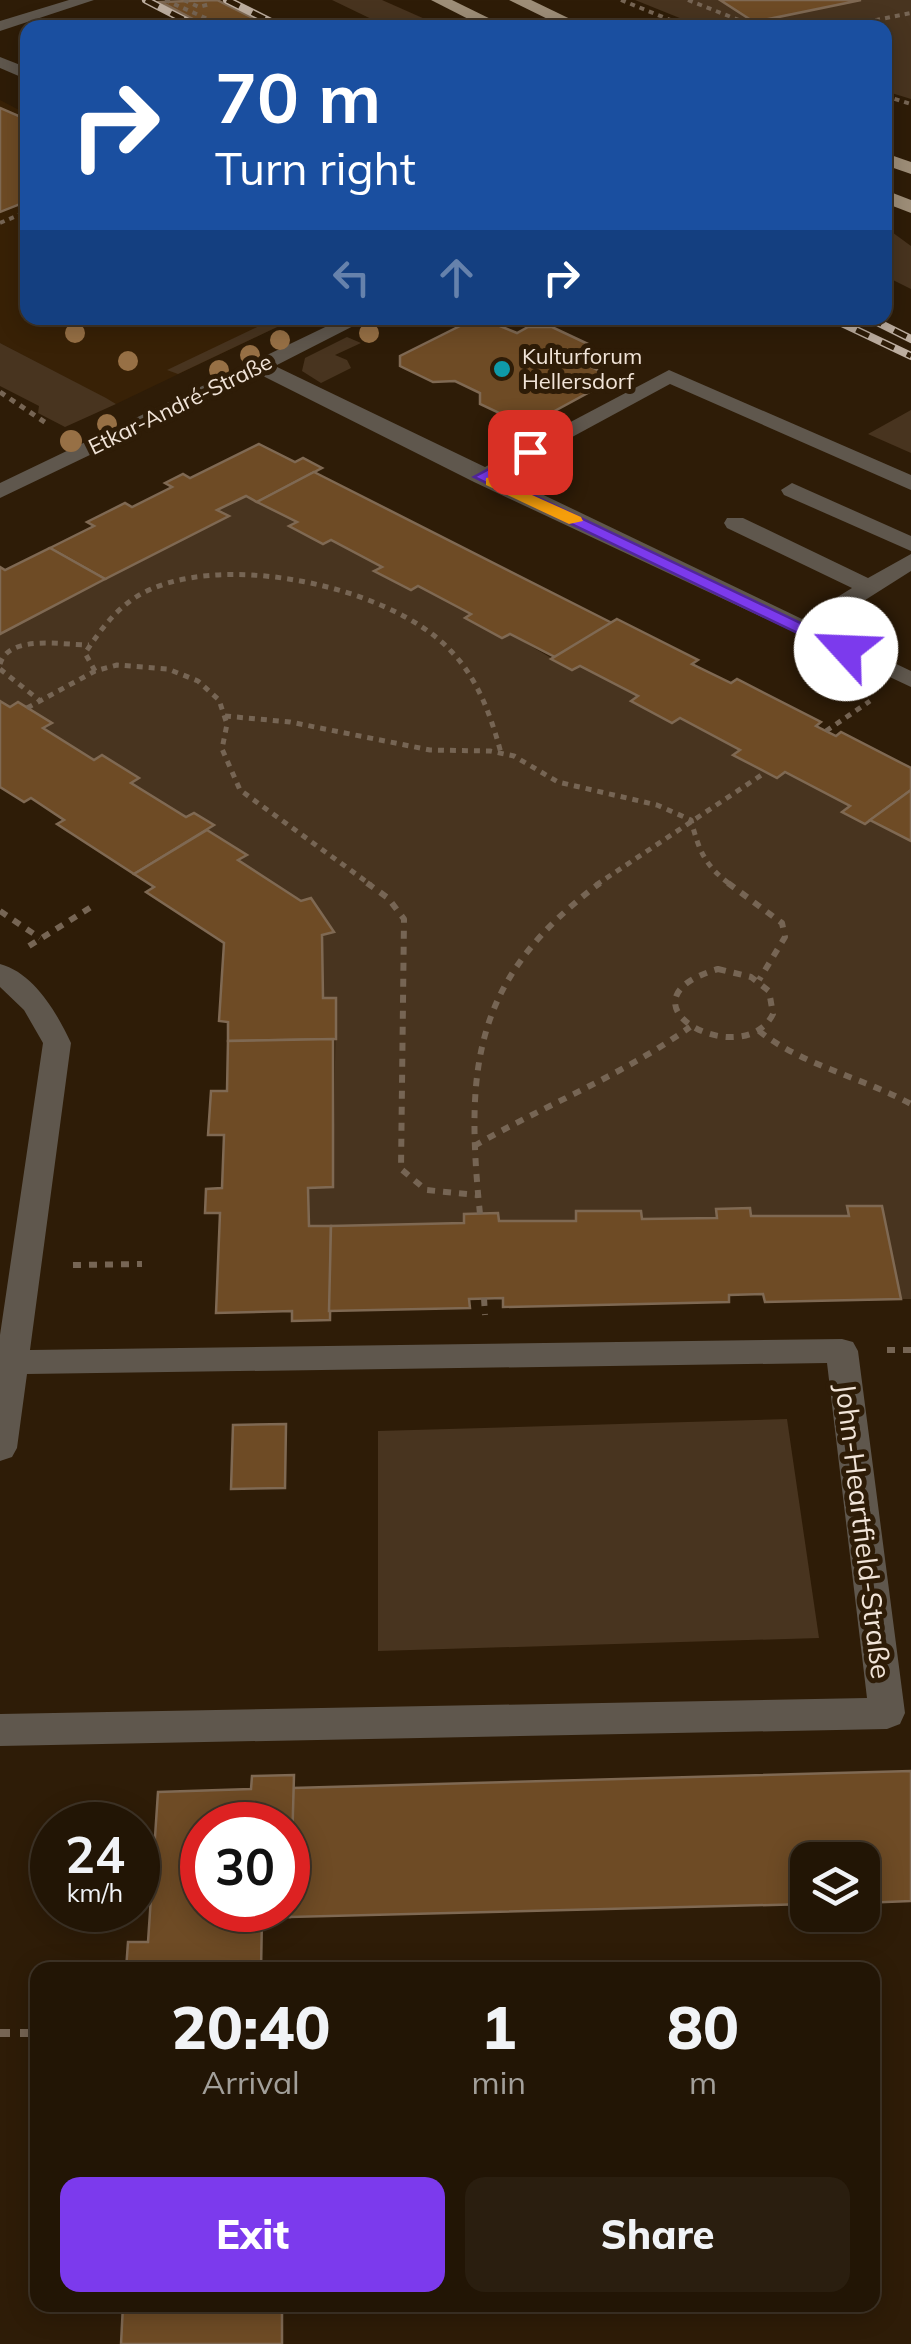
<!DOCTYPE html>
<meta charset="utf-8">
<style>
body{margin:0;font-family:Mulish,sans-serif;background:#2a1e0f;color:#f1f3f6;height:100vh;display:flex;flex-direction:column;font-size:38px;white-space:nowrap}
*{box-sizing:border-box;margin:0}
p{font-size:32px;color:#a29f9a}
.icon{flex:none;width:55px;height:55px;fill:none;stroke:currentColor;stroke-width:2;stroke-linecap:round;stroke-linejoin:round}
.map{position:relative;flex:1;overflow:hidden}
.drawer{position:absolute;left:30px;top:1962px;width:850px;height:350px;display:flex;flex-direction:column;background:#221505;border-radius:20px;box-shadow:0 5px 25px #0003,0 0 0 2px #3f3427}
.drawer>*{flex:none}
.top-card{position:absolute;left:20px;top:20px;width:872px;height:305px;border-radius:20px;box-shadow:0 5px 25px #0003,0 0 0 2px #3f3427;background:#1a4fa0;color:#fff;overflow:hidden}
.controls{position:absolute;left:790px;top:1842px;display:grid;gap:20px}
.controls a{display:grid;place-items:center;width:90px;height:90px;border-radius:20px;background:#221505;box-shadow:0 5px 25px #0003,0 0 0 2px #3f3427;font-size:50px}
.speed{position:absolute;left:30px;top:1802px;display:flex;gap:20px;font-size:50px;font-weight:700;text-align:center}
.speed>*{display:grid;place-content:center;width:130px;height:130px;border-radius:50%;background:#221505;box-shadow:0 5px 25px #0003,0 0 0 2px #3f3427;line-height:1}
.speed small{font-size:25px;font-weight:400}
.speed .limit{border:15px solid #d22;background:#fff;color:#111}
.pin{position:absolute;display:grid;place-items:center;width:85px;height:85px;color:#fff;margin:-42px;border-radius:20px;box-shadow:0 5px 15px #0006}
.me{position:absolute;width:110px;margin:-55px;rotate:295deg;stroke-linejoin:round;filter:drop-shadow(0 0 8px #0008)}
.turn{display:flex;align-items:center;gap:35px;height:210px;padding:0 30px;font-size:45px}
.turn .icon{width:130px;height:130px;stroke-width:2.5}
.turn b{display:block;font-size:70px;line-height:85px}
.lanes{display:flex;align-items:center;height:95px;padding:0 30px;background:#0003;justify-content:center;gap:50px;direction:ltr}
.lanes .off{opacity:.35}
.eta{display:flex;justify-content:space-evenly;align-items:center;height:170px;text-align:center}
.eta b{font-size:60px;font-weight:800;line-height:70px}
.primary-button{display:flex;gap:20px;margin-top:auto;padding:20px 30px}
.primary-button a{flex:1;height:115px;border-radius:20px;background:#7c3aed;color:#fff;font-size:40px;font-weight:800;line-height:115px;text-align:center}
.primary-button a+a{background:#2a1e0f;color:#f1f3f6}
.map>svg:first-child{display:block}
</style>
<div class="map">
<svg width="911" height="2344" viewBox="0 0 911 2344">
<rect width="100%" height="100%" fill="#2e1c07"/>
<!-- built -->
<path fill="#382106" d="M0 100 27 114 28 318H296L116 404 0 343Z"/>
<!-- green -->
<g fill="#48341f">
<path d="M332 0H382L443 27H388Z"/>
<path d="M635 0H911V99L885 91V28L702 27Z"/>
<path d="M885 227 911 246V289L885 276Z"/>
<path d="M276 318H296L178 374 167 370Z"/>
<path d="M347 337 361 343 335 355 347 360 351 368 321 383 302 371 305 358Z"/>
<path d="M0 343 106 398 116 404 65 427 38 413 39 406 0 386Z"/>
<path d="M911 410V453L868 434Z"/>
<path d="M246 496 297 522 290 527 323 544 331 540 382 567 375 572 411 590 418 586 471 614 466 619 502 638 510 634 572 670 580 666 740 750 734 754 777 778 785 772 850 806 843 812 870 820 911 841V1299H901L881 1206H848V1216H751L749 1208 717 1209V1218L642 1219 640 1211H576V1221H499L498 1213 465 1214 464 1223 309 1226 308 1188 333 1187 336 999 323 998 322 935 333 932 311 898 301 901 238 860 207 830 213 825 194 813 186 817 131 783 138 778 103 755 94 760 43 728 51 723 18 702 10 707 0 701V634L227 517 217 510Z"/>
<path d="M787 1419 819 1638 378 1651V1431Z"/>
</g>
<!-- building -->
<g fill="#6e4b25" stroke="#7f6953" stroke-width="2.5" fill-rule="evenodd">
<path d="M217 0 273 28H210L161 2Z"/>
<path d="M720 0H861L754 22Z"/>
<path d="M0 108 28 120V201L0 212Z"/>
<path d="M468 322H490L517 333 528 327H552L588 344 590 352 575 359 604 373 606 383 538 420H514L480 404V393L455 381 433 382 400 366V356Z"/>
<path d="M259 444 295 462 303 458 322 468 257 502 246 496 217 510 229 516 105 579 50 548 94 526 87 522 125 503 132 507 172 487 165 483 183 474 190 478Z"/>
<path d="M314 472 612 623 555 657 510 634 502 638 465 618 471 614 418 586 411 590 374 571 382 567 331 540 323 544 289 526 297 522 257 502Z"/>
<path d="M50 548 105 579 0 634V567L5 570Z"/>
<path d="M617 619 698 660 692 664 731 683 737 679 821 722 816 726 836 736 841 732 911 768V790L865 824 842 812 850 806 785 772 777 778 733 755 740 750 680 718 672 723 631 701 638 696 580 666 572 670 551 659Z"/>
<path d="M0 701 10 707 18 702 52 723 43 728 94 760 102 755 139 778 131 783 186 817 194 813 214 825 134 874 57 824 64 820 31 798 24 802 0 787Z"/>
<path d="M911 790V841L870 820Z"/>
<path d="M207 830 247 855 238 860 301 901 311 898 334 932 322 935 323 998H336V1039L228 1041V1022L219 1021 224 943 146 892 154 887 134 874Z"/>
<path d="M333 1039V1187L308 1188 309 1226H331L330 1320 292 1321V1311L216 1313 220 1213H205L206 1189 222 1188 224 1135H208L211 1091H227L228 1041Z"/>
<path d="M847 1206H882L901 1299 765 1302 763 1294 729 1295V1302L503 1307V1298L469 1299 470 1308 329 1311 331 1226 464 1223V1214L498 1213 499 1221H576V1211H641L642 1219 717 1218 716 1209 750 1208 751 1216H849Z"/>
<path d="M286 1424 285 1488 231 1489 233 1425Z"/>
<path d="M911 1771V1901L862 1903V1860H808V1904L290 1917 293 1788Z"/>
<path d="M294 1775 290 1917H262L261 1970H126L128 1942H148L158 1792 251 1789 252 1776ZM202 1825H288V1910H202Z"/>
<path d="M123 2305H282V2344H121Z"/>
</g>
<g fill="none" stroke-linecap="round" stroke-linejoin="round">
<!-- path-far3 -->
<g stroke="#766554" stroke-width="4" stroke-dasharray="5 5" stroke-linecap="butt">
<path d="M165 0 228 28"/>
<path d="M184 0 199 7 210 4"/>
<path d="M621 0 690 28"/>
<path d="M688 0 759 28"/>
<path d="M617 20 634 28"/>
<path d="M210 24 218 28"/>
<path d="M836 28 911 13"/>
<path d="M885 96 911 104"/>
<path d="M0 223 28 211"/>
</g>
<!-- path-far2 -->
<g stroke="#766554" stroke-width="5" stroke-dasharray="6 6" stroke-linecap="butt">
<path d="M0 392 49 425"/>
<path d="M0 664C9 634 63 645 89 645"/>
<path d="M0 669 39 700"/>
<path d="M95 671 85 653C100 631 113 612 136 597 214 548 390 585 451 651 478 679 491 716 501 753"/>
<path d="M27 708 95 671 117 665 168 669 198 681 219 700 227 724 222 749 240 790 371 885"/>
<path d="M225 716 290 722 430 750 490 751 514 756 558 782 657 805 691 820C699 851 705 866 731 885"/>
<path d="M826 731 870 701"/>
<path d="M596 885 766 772"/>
</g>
<!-- path-far1 -->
<g stroke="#766554" stroke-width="6" stroke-dasharray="8 8" stroke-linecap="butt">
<path d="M367 883 388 898 404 919 401 1169 426 1190 478 1195"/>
<path d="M728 883 782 923 785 937 759 980"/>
<path d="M0 911 40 938"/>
<path d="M29 946 96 904"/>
<path d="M718 969 751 977 769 991 773 1014C743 1074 607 1002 718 969Z"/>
<path d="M759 1031C802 1065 861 1077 911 1104"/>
<path d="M474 1146C545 1105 623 1075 690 1027"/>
<path d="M480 1214C465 1067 473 978 600 883"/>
<path d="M73 1265 142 1264"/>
<path d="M484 1298 485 1315"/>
<path d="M887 1350H911"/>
</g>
<!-- path -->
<path stroke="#766554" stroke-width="8" stroke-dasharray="10 10" stroke-linecap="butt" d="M0 2033H38"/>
<!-- minor -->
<g fill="#5f574d" fill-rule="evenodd">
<path d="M69 0H94L0 31V21Z"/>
<path d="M0 57 28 68V80L0 68Z"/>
<path d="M344 318H369L275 366 485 467 669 370 911 475V490L670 384 502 475 802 619 852 588 727 528 724 523 727 518H743L868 578 911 554V571L821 628 911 671V687L474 482 259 374 0 498V483Z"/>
<path d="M792 483 911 536V551L784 495 781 490Z"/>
<path d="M0 964C34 973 57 1013 71 1043L30 1350 842 1339 853 1342 858 1351 905 1713 900 1724 887 1729 0 1746V1714L867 1698 827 1363 27 1374 17 1448 12 1457 0 1461V1335L43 1043 24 1010 0 987Z"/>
</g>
<!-- major -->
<g fill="#9e8e78" fill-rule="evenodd">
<path d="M431 0H452L509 28H486Z"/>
<path d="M509 0H531L589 28H566Z"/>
<path d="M885 153 911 162V174L885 165Z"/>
<path d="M885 190 911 200V213L885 203Z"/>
</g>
<defs>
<g id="rail">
<path d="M146 0 200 28"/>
<path d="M227 0 283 28"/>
<path d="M831 318 911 356"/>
<path d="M869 318 911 339"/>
</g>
</defs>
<!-- rail casing -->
<use href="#rail" stroke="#bdaea0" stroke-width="8"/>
<!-- rail -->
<use href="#rail" stroke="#2e1c07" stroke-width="5" stroke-dasharray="14" stroke-linecap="butt"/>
</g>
<!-- trees -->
<g fill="#977045">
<circle cx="75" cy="333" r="10"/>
<circle cx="369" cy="333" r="10"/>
<circle cx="280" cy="340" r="10"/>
<circle cx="250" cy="355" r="10"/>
<circle cx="128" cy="361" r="10"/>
<circle cx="219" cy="370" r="10"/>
<circle cx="107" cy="424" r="10"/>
<circle cx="71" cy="441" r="11"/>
</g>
<!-- route -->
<path fill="#7c3aed" stroke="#51269a" stroke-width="2.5" d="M530 447 538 452 536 455 495 477 855 649 846 654 839 653 474 477Z"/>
<!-- slow -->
<path fill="#f59e0b" d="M492 477 581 517 583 521 569 524 486 485V478Z"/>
<!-- markers -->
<circle fill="#0f9aa8" stroke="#2e1c07" stroke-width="4" cx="502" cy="369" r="10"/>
<g text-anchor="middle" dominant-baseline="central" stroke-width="10" stroke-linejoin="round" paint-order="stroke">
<!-- far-poi labels -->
<g font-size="22" fill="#f1e4d8" stroke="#2e1c07" text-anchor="start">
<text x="522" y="356">Kulturforum<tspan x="522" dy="25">Hellersdorf</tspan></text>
</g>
<!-- far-street labels -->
<g font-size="22" fill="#f1e4d8" stroke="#2e1c07">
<text transform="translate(180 404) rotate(-26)">Etkar-André-Straße</text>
</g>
<!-- street labels -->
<g font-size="28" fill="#f1e4d8" stroke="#2e1c07">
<text transform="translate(864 1531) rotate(83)">John-Heartfield-Straße</text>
</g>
</g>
</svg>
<div class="controls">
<a><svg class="icon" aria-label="layers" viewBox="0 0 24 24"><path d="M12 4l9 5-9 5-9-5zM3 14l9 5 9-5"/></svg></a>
</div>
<div class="speed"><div>24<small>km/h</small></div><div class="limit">30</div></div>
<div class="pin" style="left:530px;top:452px;background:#d93025"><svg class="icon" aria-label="arrive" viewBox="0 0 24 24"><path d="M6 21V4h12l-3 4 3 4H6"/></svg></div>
<svg class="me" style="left:846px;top:649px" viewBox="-20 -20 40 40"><circle r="19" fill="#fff"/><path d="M0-13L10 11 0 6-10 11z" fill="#7c3aed"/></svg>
<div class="top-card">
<div class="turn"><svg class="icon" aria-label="right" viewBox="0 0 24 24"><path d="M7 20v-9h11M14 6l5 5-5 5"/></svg><div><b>70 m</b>Turn right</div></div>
<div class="lanes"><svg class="icon off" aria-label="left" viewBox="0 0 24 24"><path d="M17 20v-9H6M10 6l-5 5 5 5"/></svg><svg class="icon off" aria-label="ahead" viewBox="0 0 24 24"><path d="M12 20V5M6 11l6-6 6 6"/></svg><svg class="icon" aria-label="right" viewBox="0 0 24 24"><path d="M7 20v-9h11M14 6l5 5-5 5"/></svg></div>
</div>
<section class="drawer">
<div class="eta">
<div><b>20:40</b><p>Arrival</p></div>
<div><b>1</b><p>min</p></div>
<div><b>80</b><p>m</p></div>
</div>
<div class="primary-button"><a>Exit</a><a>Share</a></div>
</section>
</div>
